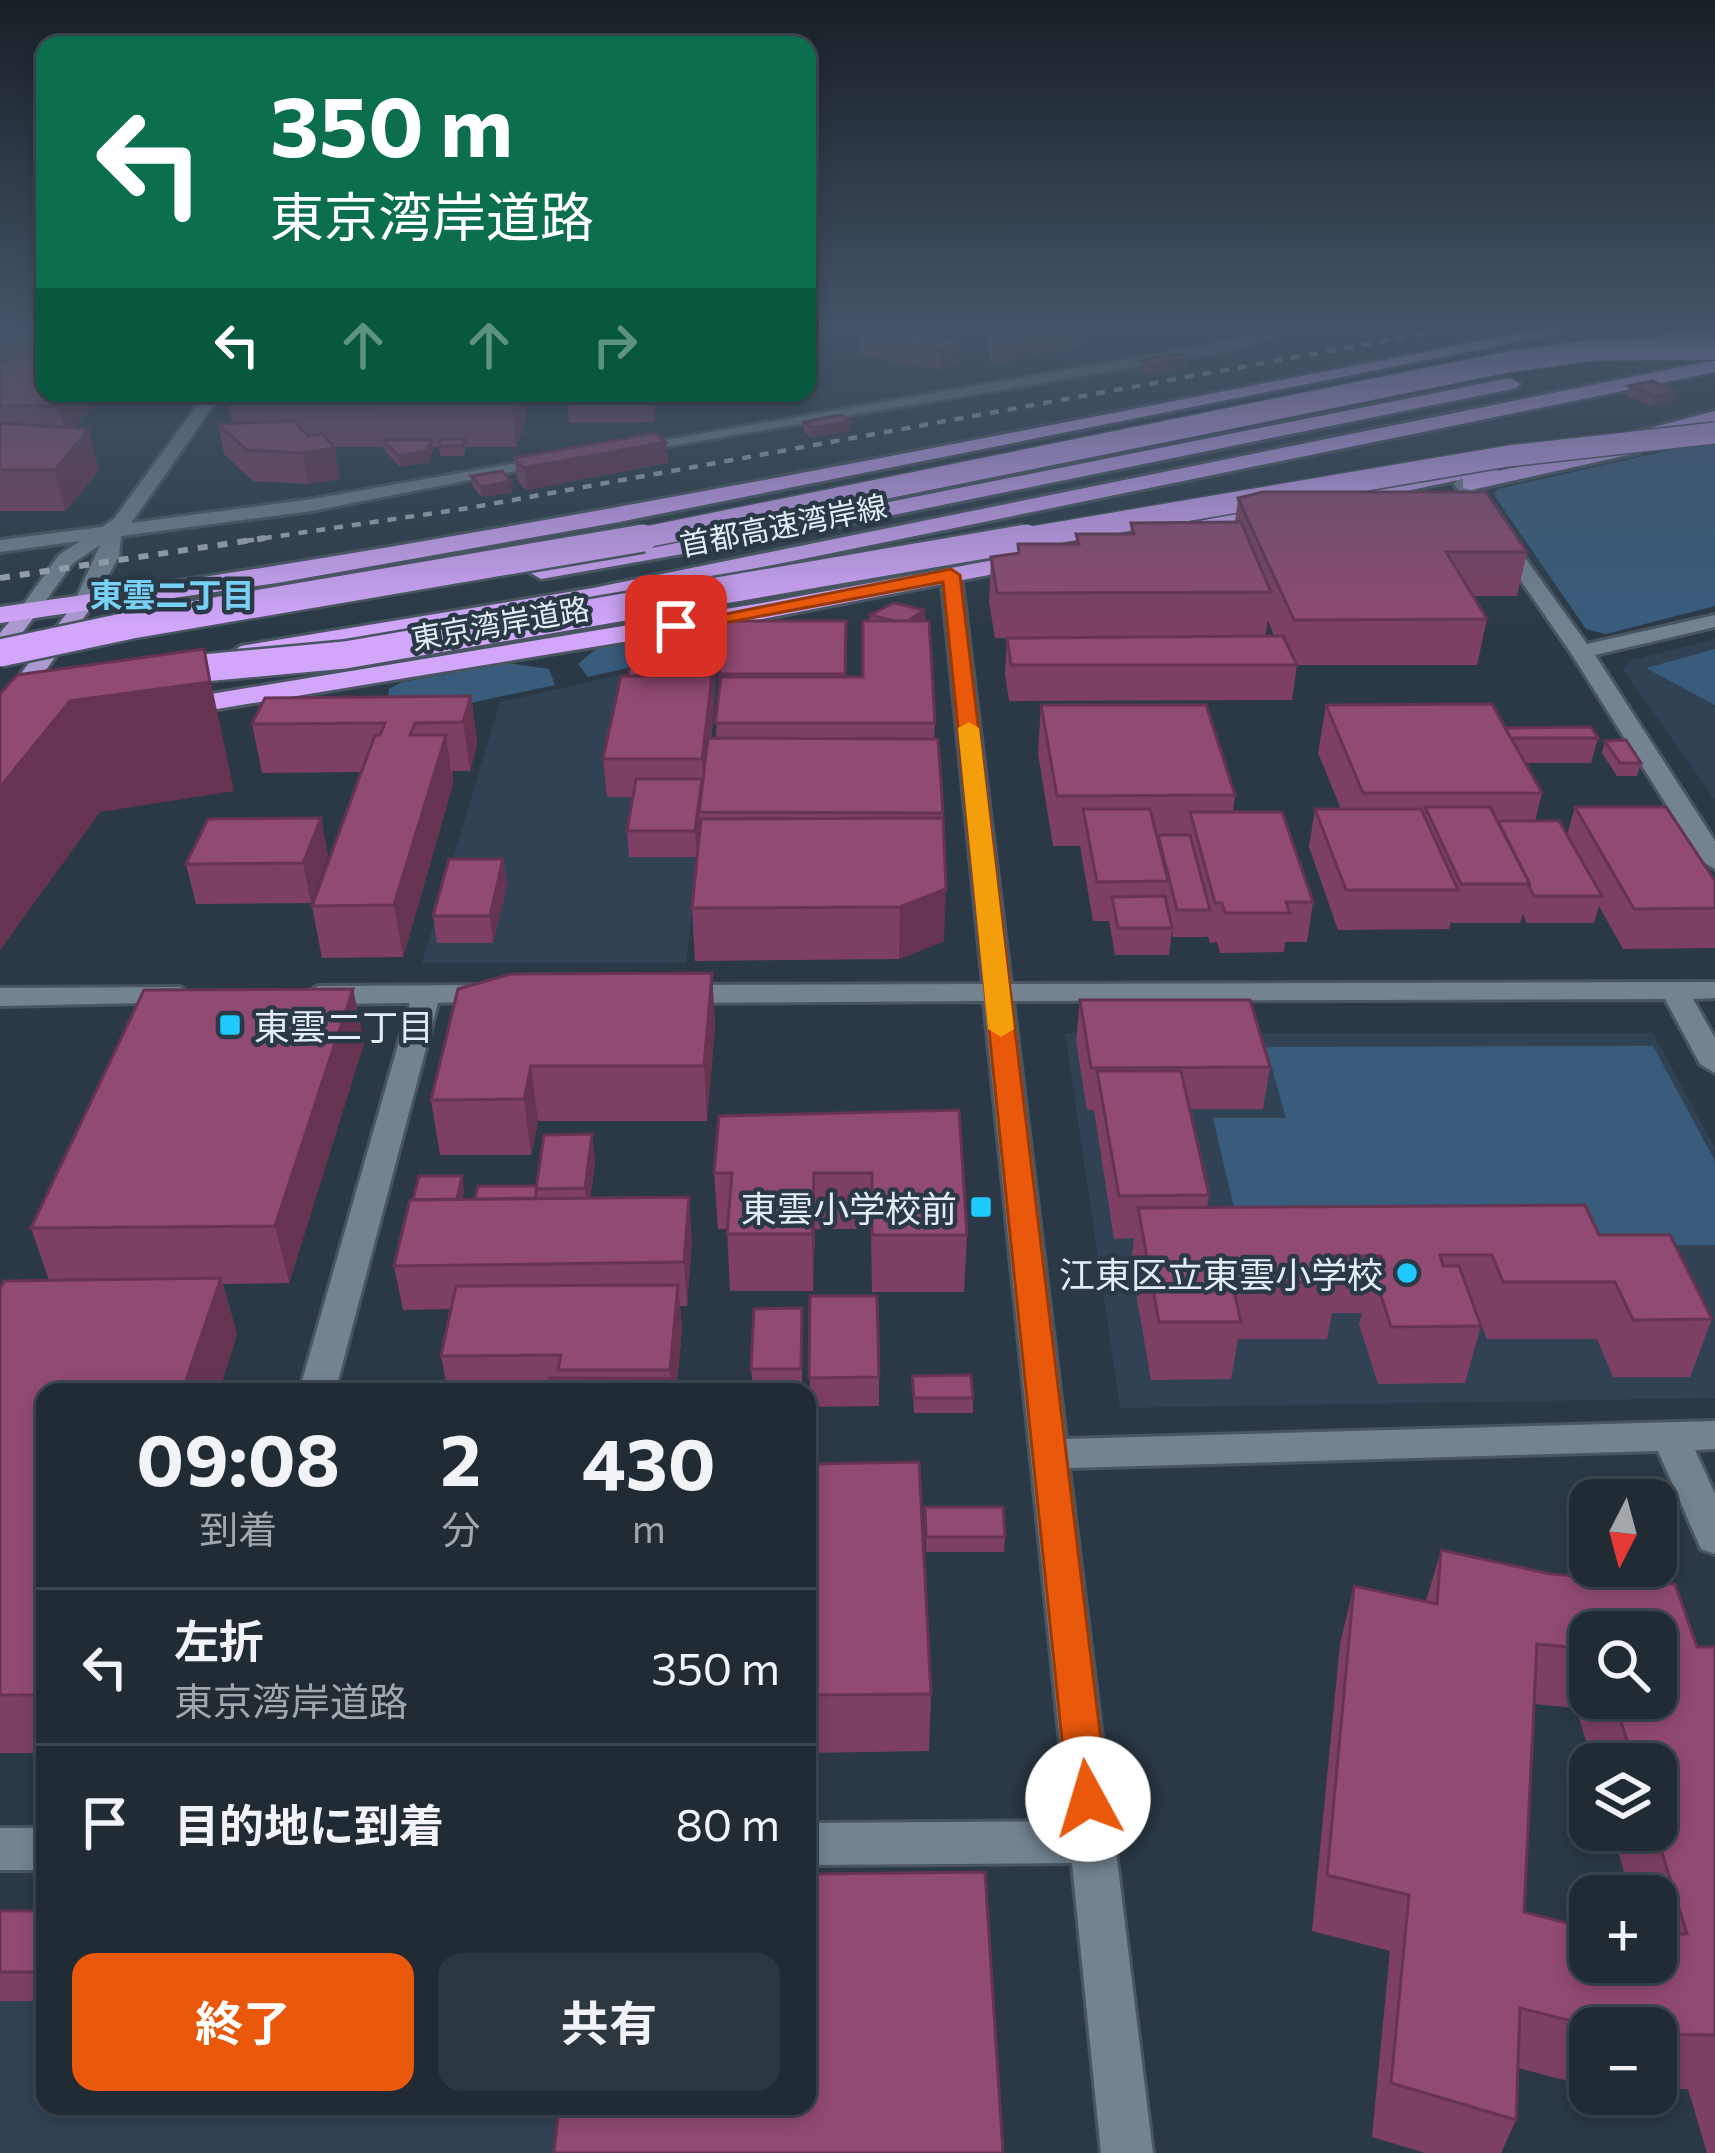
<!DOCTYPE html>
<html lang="ja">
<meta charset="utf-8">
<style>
body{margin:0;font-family:Commissioner,"Noto Sans JP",sans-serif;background:#2d3740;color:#f1f3f6;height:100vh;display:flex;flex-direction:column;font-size:45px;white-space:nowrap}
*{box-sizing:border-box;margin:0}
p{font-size:39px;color:#a2a7ac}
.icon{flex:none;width:66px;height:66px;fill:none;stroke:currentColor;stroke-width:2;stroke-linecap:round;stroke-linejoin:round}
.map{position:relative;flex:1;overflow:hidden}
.details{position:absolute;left:36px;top:1383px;width:780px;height:732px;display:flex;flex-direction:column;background:#202b34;border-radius:24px;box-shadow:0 6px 18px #0003,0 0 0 3px #3d474f}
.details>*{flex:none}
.hud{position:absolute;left:36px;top:36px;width:780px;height:366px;border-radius:24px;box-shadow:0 6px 18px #0003,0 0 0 3px #3d474f;background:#0b6e4f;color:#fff;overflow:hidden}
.needle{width:78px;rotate:186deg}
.controls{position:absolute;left:1569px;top:1479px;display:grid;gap:24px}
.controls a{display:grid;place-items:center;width:108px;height:108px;border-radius:24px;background:#202b34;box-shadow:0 6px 18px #0003,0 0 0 3px #3d474f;font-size:60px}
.pin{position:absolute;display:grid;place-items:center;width:102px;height:102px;color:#fff;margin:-51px;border-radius:24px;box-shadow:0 6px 18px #0006}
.me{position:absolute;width:132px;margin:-66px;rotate:354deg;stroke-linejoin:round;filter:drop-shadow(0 0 9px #0008)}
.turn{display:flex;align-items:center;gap:42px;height:252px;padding:0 36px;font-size:54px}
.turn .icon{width:156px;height:156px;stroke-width:2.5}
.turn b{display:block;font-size:84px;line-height:102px}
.lanes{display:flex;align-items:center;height:114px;padding:0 36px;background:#0003;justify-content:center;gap:60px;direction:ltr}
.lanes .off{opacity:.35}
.eta{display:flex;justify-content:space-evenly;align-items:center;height:204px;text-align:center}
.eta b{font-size:72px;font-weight:700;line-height:84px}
.cta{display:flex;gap:24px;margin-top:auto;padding:24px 36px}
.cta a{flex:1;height:138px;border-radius:24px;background:#ea580c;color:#fff;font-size:48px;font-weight:700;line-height:138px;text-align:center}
.cta a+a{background:#2d3740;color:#f1f3f6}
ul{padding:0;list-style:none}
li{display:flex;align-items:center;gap:36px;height:156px;padding:0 36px;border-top:3px solid #3d474f}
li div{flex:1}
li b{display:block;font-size:45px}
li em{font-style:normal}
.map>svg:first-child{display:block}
</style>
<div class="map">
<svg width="1715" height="2153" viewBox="0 0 1715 2153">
<rect width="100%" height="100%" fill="#2b3946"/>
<!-- built -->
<g fill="#304254">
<path d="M1715 639V800L1624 671 1628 661Z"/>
<path d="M721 652 686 963H422L500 702Z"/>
<path d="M1065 1033H1653L1715 1148V1398L1120 1408Z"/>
<path d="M0 1935H45V2106H567L562 2153H0Z"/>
</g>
<!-- green -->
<g fill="#395c7d">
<path d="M1715 440V606L1606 634 1586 629 1494 495 1498 489Z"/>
<path d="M705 627 735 629 746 641 588 677 578 664 598 647Z"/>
<path d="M1715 649V705L1646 668Z"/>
<path d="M507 663 549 669 555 685 396 719 387 704 389 689 402 682Z"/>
<path d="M1653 1046 1715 1161V1245L1243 1246 1213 1118H1286L1266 1047Z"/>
</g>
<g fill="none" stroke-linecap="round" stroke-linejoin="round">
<defs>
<g id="minor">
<path d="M1278 327H1303L1228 351 629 453 620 448 1227 342Z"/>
<path d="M206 393H222L131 523 312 499 552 457 561 462 312 511 121 536 119 556 90 609 73 605 100 545 73 563 34 617H20L17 613 59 555 80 541 0 552V540L102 527 114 519Z"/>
<path d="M1457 480H1469L1587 644 1715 615V627L1595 655 1715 841V869L1702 861 1571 653 1454 484Z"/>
<path d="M951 569 961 575 1011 984 1715 982V998L1693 999 1715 1038V1073L1700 1064 1665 999 1013 1001 1066 1439 1715 1421V1449L1695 1450 1715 1494V1554L1701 1549 1658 1451 1069 1468 1153 2153H1101L1072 1863 807 1865V1823L1068 1821 984 1001 672 1003 658 994 672 985 983 984 941 575Z"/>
<path d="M498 985 508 988 512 994 508 1000 438 1003 335 1392H299L410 1003 318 1004 304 995 318 986Z"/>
<path d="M180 987 194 996 190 1002 0 1006V988Z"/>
<rect x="0" y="1828" width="45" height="42"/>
</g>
<g id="major">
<path d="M76 601 93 605 8 722 0 724V701Z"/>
<path d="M20 609 37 613 8 652 0 653V633Z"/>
</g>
<g id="highway">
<path d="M1552 327H1591L614 523 277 583 0 623V607C521 535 1036 427 1552 327Z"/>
<path d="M1697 327H1715V335L1624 354 1615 348Z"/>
<path d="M1715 360V372L593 602 241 662 228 654 241 646 593 588Z"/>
<path d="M1510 378 1520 384 1517 388 834 527 541 579 529 572 541 565 834 513Z"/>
<path d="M1715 411V423L1626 443 1616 437Z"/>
<path d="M1634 442 1641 444V452L1471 490 1463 488V479L1180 539 1168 532 1180 525 1490 461 1498 462V471Z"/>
<path d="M1037 552 1045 554V564L762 619 169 717 155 709 169 701 762 603Z"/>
</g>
</defs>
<!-- minor casing -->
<use href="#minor" stroke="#495560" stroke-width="6"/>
<!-- major casing -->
<use href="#major" stroke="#495560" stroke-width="6"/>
<!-- highway casing -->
<use href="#highway" stroke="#495560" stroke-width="6"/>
<!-- minor -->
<use href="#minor" fill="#738392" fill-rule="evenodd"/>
<!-- major -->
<use href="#major" fill="#ac99d1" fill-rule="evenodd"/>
<!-- highway -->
<use href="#highway" fill="#d2a7fb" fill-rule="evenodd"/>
<!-- rail-far1 -->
<path stroke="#a3adb7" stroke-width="4.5" stroke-dasharray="9 9" stroke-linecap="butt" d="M245 541 469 508 1461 327"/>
<!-- rail -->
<path stroke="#a3adb7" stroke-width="6" stroke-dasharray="10 10" stroke-linecap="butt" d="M0 578 265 538"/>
<defs>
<g id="highway-bridge-far1">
<path d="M626 541 1507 362 1595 350 1715 349"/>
<path d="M1008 541 1508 456 1715 433"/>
</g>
<g id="highway-bridge">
<path d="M0 653 132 625 643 538"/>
<path d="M160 672 345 655 1026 538"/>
</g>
</defs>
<!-- highway-bridge-far1 casing -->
<use href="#highway-bridge-far1" stroke="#495560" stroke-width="24" stroke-linecap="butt"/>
<!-- highway-bridge casing -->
<use href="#highway-bridge" stroke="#495560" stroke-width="32" stroke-linecap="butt"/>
<!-- highway-bridge-far1 -->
<use href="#highway-bridge-far1" stroke="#d2a7fb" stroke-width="21"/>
<!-- highway-bridge -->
<use href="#highway-bridge" stroke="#d2a7fb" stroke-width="27"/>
</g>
<!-- wall -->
<g fill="#7d4062" fill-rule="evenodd">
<path d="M0 327H45V393H105L73 428 99 470 65 511H0Z"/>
<path d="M984 327H1083L1082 347 992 364Z"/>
<path d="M860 336 959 342 958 361 940 370 860 355Z"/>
<path d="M1188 358 1187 368 1150 375 1141 370 1142 360Z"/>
<path d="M1629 386 1676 391 1674 401 1652 406 1627 396Z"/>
<path d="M524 393 527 419 516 447H466L464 456H440L439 447H433L429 462 400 467 385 451 384 447H334L340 479 308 484 253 481 224 454 218 424 232 423 229 408Z"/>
<path d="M567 393H660L654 422 569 423Z"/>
<path d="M804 422 850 431 812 438 804 432Z"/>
<path d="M666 442 668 463 526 490 517 479 514 458Z"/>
<path d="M471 476 513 492 482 497 473 487Z"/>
<path d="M1238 498 1527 552 1517 596H1473L1487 619 1477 665H1297L1292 700 1009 701 1005 674 1007 638H1028H995L989 602 991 557 1018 553V544H1076V534H1130L1131 523 1235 522ZM1268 620 1274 636H1265Z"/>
<path d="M924 610 935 723 934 739 943 813 944 941 899 959 695 961 692 908 697 857H629L627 831 633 797H607L603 759 716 667 711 738H716L719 674 846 621V677H863L870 615Z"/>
<path d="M471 696 477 744 470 771H452L453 784 403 957 322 958 312 906 361 772 262 773 252 724Z"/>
<path d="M1041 705 1235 795 1233 812 1313 902 1307 942H1285L1284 952 1220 953 1217 942 1210 943 1207 934V937H1173L1172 930 1169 955H1115L1109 921H1093L1080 846H1053L1038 753Z"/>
<path d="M1326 705 1598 738 1591 763H1526L1542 793 1535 821 1567 835 1575 807 1715 881V948L1623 949 1599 906 1594 923H1527L1523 914 1520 923H1452L1451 921 1449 929 1338 930 1309 847 1315 809H1341L1318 753Z"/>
<path d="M1605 741 1641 763 1637 776H1617L1602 753Z"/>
<path d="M321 818 328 856 311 903 196 904 186 864Z"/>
<path d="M503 859 507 885 493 943H437L433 916Z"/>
<path d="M712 973 715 1026 707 1121H538L531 1155H440L431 1100Z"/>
<path d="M353 989 364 1043 289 1283 223 1284 237 1335 45 1392V1753H0V1289L49 1280 31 1228Z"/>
<path d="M1080 1000 1270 1067 1263 1109H1190L1209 1195 1207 1208 1599 1235 1712 1319 1690 1377H1613L1597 1339H1487L1476 1312 1481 1326 1465 1383 1378 1384 1359 1324 1362 1313H1332L1327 1339H1238L1231 1379 1151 1380 1131 1265 1134 1238 1114 1239 1094 1110H1087L1076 1041Z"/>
<path d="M959 1110 967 1235 964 1292H872L871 1229H815L813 1291H730L727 1229H718L714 1173Z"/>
<path d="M592 1134 595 1163 590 1198 692 1240 687 1306H680L682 1329 676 1392H448L441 1356 451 1309 403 1310 394 1266 464 1191 462 1199H475L536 1186Z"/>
<path d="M810 1296 879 1377V1406L810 1407Z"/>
<path d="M802 1308V1392H753L751 1369Z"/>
<path d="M912 1376 973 1398V1413H914Z"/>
<path d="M807 1464 931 1694 929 1751 807 1753Z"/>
<path d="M925 1507 1005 1537 1004 1552H926Z"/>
<path d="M1441 1550 1697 1647H1715V2153H1707L1688 2089H1656V2028H1590V2087L1518 2068 1516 2120 1501 2153H1425L1372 2137 1390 1951 1312 1931 1340 1644 1354 1586 1426 1601ZM1590 1632 1656 1698H1590ZM1534 1704 1576 1708 1593 1764H1656V1830H1612L1631 1896H1656V1962L1524 1912Z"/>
<rect x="0" y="1911" width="45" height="90"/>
</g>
<!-- shaded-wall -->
<g fill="#663450">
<path d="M39 327H45V367L40 373 30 336Z"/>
<path d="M1040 327H1083L1082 347 992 364 993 336Z"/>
<path d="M959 342 958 361 940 370V351Z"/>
<path d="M1188 358 1187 368 1150 375 1151 365Z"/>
<path d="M1676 391 1674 401 1652 406 1655 396Z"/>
<path d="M71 393H105L66 436 59 406Z"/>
<path d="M518 393H524L527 419 516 447 512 407Z"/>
<path d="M652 393H660L654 422Z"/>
<path d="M850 421V431L812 438V428Z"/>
<path d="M89 429 99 470 65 511 55 470Z"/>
<path d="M432 440 433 451 429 462 400 467 399 456Z"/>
<path d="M666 442 668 463 526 490 524 468Z"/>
<path d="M335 448 340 479 308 484 303 453Z"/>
<path d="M511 481 513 492 482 497 481 487Z"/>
<path d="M924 610V622L904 623Z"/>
<path d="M715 643 714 712 704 797 702 759Z"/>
<path d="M204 649 234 791 100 812 0 950V787L70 701Z"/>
<path d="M471 696 477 744 470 771 463 722Z"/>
<path d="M446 735 453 784 403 957 394 905Z"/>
<path d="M702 779 699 812 700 830 697 857 695 831Z"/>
<path d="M321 818 328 856 311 903 303 863Z"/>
<path d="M503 859 507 885 493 943 490 916Z"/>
<path d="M946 889 944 941 899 959 900 907Z"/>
<path d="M712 973 715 1026 707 1121 704 1066Z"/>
<path d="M353 989 364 1043 289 1283 275 1226Z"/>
<path d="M531 1066 538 1121 531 1155 524 1099Z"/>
<path d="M592 1134 595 1163 588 1217 585 1188Z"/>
<path d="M814 1173 815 1229 813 1291 812 1234Z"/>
<path d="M462 1176 464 1191 456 1228 453 1214Z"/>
<path d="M689 1197 692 1240 687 1306 684 1262Z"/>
<path d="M221 1278 237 1335 219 1392H182Z"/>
<path d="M678 1285 682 1329 676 1392H672L670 1370Z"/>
</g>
<!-- building -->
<g fill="#914a72" stroke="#663450" stroke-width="3" fill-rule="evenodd">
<path d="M0 327H39L30 336H0Z"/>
<path d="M877 327H887L959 342 940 351 860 336Z"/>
<path d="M991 327H1040L993 336Z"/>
<path d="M22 348H45V393H71L59 406H0V364L7 363Z"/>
<path d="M1179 354 1188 358 1151 365 1142 360Z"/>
<path d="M1652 381 1676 391 1655 396 1629 386Z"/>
<path d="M239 393H518L512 407 229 408Z"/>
<path d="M841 415 850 421 812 428 804 422Z"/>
<path d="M294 421 308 436 322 434 335 448 303 453 247 450 218 424Z"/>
<path d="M0 423 89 429 55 470H0Z"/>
<path d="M655 433 666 442 524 468 514 458Z"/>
<path d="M441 439H465L463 446H439Z"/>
<path d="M383 440H432L427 451 399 456Z"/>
<path d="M502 471 511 481 481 487 471 476Z"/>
<path d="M1263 492H1486L1527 552H1446L1487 619 1294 620 1238 498Z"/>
<path d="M1241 522 1271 592 997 593 991 557 1019 553 1018 544H1079L1076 534H1134L1131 523Z"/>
<path d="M894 603 924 610 908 621H894L870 615Z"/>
<path d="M725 621H846L845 674H719Z"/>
<path d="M863 621H929L935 723H715L721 677H863Z"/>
<path d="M1283 636 1297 665H1011L1007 638Z"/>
<path d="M715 643 711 676H628L633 649Z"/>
<path d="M204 649 210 682 70 701 0 787V694L17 675Z"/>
<path d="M621 676H712L702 759H603Z"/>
<path d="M471 696 463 722 415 723 410 735H446L394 905 312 906 375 735H380L385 723 252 724 265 698Z"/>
<path d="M1492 704 1542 793H1363L1326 705Z"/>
<path d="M1041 705H1206L1235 795 1057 796Z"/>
<path d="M1591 727 1598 738H1511L1505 728Z"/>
<path d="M708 738 938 739 943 813 699 812Z"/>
<path d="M1626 740 1641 763H1620L1605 741Z"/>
<path d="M636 779H702L695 831H627Z"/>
<path d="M1425 807H1490L1530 884H1461Z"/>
<path d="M1575 807H1666L1715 881V908L1634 909Z"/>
<path d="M1083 809H1150L1168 881 1097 882Z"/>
<path d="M1315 809H1421L1458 890H1346Z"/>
<path d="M1190 812H1282L1313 902H1286L1290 913H1225L1222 903H1215Z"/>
<path d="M321 818 303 863 186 864 208 819Z"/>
<path d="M943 818 946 889 900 907 692 908 701 819Z"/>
<path d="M1498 821H1559L1602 896H1534L1529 887 1530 884Z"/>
<path d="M1158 835H1190L1210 910H1177Z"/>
<path d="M449 859H503L490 916H433Z"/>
<path d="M1165 896 1172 928H1118L1112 897Z"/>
<path d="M712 973 704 1066H531L524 1099 431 1100 458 989 511 974Z"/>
<path d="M353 989 275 1226 31 1228 144 990Z"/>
<path d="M1080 1000H1250L1270 1067 1091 1068Z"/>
<path d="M1097 1071H1181L1209 1195 1119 1196Z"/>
<path d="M959 1110 967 1235H872V1173H814L812 1234H727L732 1173H714L719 1116Z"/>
<path d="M592 1134 585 1188 536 1189 544 1135Z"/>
<path d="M419 1176H462L457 1199 413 1200Z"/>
<path d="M478 1186H536V1198L475 1199Z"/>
<path d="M689 1197 684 1262 394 1266 410 1200Z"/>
<path d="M1585 1205 1599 1235H1670L1712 1319 1633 1320 1615 1282H1503L1492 1255H1440L1443 1266H1459L1481 1326 1391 1327 1372 1267H1384L1381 1256H1331L1339 1282H1232L1241 1322H1159L1138 1208Z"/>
<path d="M221 1278 182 1392H45V1695H0V1289L4 1281Z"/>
<path d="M678 1285 670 1370H558L561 1355 441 1356 456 1286Z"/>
<path d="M810 1296H877L879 1377 809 1378Z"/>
<path d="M802 1308 801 1369H751L754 1309Z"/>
<path d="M971 1375 973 1398H914L912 1376Z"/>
<path d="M550 1378 670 1379 669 1392H547Z"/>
<path d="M919 1462 931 1694 807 1695V1464Z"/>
<path d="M925 1507H1003L1005 1537H926Z"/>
<path d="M1441 1550 1551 1574 1675 1584 1697 1647H1715V2035L1656 2034V2028H1600L1520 2008 1516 2120 1391 2083 1409 1895 1327 1875 1354 1586 1437 1604ZM1590 1632H1656V1698H1614L1634 1764H1656L1655 1830 1687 1934H1656V1962H1590V1929L1524 1912 1537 1644 1590 1649Z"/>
<path d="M985 1872 1003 2153H554L559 2106H807V1874Z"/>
<rect x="0" y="1911" width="45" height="61"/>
</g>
<!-- sky -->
<linearGradient id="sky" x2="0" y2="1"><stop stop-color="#181f26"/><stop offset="0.52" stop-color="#445468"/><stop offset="1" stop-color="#445468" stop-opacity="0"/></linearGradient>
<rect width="1715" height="629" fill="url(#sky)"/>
<!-- route -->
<path fill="#ea580c" stroke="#983908" stroke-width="3" d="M951 569 960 575 1108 1799 1103 1812 1088 1817 1074 1812 1068 1799 943 582 676 632 666 626Z"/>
<!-- slow -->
<path fill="#f59e0b" d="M969 722 979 728 1014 1029 1001 1037 988 1029 958 728Z"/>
<!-- markers -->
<g fill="#1fc9fd" stroke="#2b3946" stroke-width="4.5">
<rect x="218" y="1013" width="24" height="24" rx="6"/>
<rect x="969" y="1195" width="24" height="24" rx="6"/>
<circle cx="1407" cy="1273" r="12"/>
</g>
<g text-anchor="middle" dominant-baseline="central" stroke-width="9" stroke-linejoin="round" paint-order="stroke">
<!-- far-street labels -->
<g font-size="30" fill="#e4ecf5" stroke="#2b3946">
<text transform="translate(783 524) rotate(-11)">首都高速湾岸線</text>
<text transform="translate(500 622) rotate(-10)">東京湾岸道路</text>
</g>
<!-- far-neighbourhood labels -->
<g font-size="33" font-weight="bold" fill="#77d1f5" stroke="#2b3946">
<text x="172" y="593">東雲二丁目</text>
</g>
<!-- poi labels -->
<g font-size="36" fill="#e4ecf5" stroke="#2b3946" text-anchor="end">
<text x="254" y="1025" text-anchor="start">東雲二丁目</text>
<text x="957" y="1207">東雲小学校前</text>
<text x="1383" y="1273">江東区立東雲小学校</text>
</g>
</g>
</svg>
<div class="controls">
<a><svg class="needle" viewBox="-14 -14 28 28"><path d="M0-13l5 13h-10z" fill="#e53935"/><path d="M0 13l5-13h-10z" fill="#a2a7ac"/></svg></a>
<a><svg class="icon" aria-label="search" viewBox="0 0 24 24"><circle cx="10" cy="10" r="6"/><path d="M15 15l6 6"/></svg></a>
<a><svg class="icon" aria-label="layers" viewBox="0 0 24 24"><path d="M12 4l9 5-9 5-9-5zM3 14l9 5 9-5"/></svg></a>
<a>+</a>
<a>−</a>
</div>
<div class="pin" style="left:676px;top:626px;background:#d93025"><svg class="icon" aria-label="arrive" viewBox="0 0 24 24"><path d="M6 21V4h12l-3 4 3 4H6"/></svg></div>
<svg class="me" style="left:1088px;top:1799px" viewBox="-20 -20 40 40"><circle r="19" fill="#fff"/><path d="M0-13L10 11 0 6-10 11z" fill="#ea580c"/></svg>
<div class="hud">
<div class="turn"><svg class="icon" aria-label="left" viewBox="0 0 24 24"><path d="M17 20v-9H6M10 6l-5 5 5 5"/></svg><div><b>350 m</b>東京湾岸道路</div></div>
<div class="lanes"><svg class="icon" aria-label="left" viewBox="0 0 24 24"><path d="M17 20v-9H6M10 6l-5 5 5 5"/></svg><svg class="icon off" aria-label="ahead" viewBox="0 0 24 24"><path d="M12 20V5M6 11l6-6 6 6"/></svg><svg class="icon off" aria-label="ahead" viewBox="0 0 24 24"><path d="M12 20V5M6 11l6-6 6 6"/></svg><svg class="icon off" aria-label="right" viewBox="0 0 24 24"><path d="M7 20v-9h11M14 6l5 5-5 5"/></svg></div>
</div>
<section class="details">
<div class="eta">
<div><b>09:08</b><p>到着</p></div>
<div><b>2</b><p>分</p></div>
<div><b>430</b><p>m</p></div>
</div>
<ul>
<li><svg class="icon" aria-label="left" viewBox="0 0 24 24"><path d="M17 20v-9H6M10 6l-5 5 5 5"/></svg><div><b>左折</b><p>東京湾岸道路</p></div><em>350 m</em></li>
<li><svg class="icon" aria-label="arrive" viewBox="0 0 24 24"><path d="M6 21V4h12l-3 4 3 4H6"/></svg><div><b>目的地に到着</b></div><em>80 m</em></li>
</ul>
<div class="cta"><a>終了</a><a>共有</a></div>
</section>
</div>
